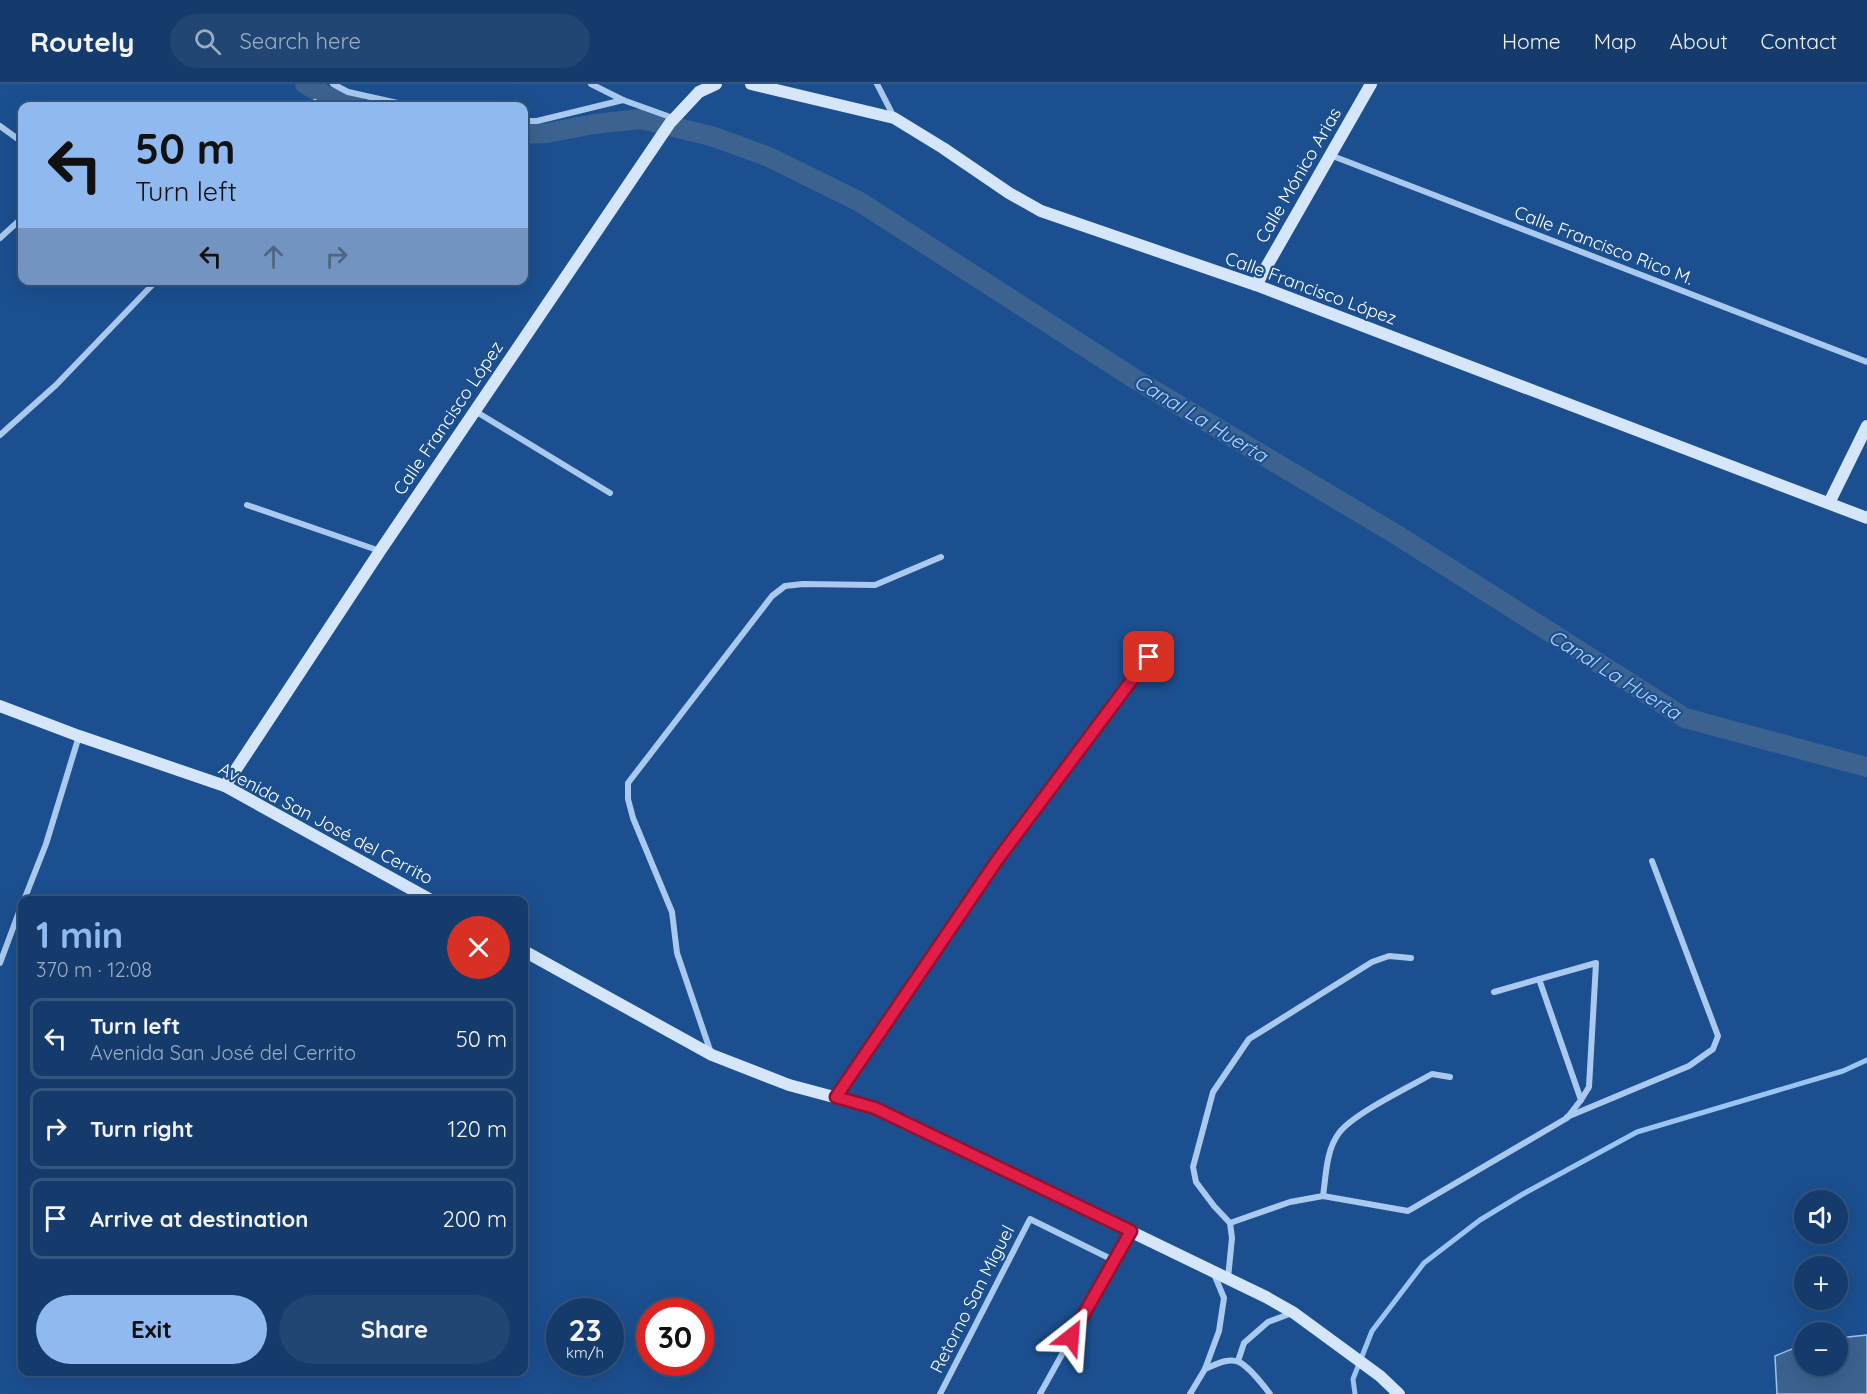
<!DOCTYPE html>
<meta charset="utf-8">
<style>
body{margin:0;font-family:Quicksand,sans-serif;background:#214673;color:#f1f3f6;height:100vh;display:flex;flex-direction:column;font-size:22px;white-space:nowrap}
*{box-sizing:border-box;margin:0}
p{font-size:20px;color:#9dadc1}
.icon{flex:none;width:33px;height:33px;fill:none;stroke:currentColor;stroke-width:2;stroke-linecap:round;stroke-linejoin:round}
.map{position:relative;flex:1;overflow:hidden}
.drawer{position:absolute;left:18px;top:812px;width:510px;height:480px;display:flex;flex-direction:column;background:#143b6b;border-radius:12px;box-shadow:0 6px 24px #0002,0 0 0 2px #33557e}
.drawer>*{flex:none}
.guide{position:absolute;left:18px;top:18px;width:510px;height:183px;border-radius:12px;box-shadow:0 6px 24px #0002,0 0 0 2px #33557e;background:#90b9f0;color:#111;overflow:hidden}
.controls{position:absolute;left:1794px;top:1106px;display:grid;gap:12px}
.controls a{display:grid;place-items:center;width:54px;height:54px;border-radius:50%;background:#143b6b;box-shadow:0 6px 24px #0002,0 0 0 2px #33557e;font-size:30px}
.speed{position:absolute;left:546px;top:1214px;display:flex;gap:12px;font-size:30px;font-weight:700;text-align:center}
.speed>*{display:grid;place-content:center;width:78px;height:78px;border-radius:50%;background:#143b6b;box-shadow:0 6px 24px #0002,0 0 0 2px #33557e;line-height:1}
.speed small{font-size:15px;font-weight:400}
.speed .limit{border:9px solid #d22;background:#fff;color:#111}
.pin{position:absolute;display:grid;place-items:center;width:51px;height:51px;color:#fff;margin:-26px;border-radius:12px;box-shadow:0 3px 9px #0006}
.me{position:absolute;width:66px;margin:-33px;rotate:28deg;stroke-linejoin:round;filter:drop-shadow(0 0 4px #0008)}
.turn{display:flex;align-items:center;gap:21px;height:126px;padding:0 18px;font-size:27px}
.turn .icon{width:78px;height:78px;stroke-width:2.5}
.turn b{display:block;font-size:42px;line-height:51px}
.lanes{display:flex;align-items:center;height:57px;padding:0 18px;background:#0003;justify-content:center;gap:30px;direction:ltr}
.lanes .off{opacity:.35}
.round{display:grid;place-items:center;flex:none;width:63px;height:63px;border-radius:32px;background:#214673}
.head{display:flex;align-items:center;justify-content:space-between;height:102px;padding:0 18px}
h1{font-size:36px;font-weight:700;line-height:45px;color:#90b9f0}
.cta{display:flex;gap:12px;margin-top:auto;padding:12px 18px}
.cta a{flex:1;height:69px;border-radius:36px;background:#90b9f0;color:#111;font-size:24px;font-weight:700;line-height:69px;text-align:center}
.cta a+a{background:#214673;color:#f1f3f6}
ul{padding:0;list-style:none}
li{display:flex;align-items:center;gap:18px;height:81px;margin:0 12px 9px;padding:0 6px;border:3px solid #33557e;border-radius:12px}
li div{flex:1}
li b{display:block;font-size:22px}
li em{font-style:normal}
header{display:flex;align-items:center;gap:36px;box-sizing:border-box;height:84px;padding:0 30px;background:#143b6b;border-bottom:2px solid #33557e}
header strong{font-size:28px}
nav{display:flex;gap:33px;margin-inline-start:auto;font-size:21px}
.search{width:420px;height:54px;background:#214673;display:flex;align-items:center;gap:15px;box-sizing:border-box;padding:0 21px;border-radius:33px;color:#9dadc1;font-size:22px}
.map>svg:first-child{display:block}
</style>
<header>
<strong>Routely</strong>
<div class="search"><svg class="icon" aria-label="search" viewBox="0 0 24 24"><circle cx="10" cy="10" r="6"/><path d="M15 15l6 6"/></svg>Search here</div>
<nav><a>Home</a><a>Map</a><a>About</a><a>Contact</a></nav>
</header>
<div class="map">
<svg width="1867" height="1310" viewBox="0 0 1867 1310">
<rect width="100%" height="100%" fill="#1b4f8f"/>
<!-- water -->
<path fill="#3c6290" stroke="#9cc4f0" stroke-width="1.5" d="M1867 1251V1310H1777L1775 1272 1804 1260V1281H1838V1254Z"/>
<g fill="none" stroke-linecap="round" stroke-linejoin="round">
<!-- stream -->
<path stroke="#9cc4f0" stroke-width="5" d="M1355 1310 1353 1295 1372 1247 1424 1179 1480 1136 1523 1110 1637 1048 1843 987 1867 976"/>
<!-- canal -->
<g stroke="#3c6290" stroke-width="20">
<path d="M305 0 328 13 356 22"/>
<path d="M524 50 547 49 594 40 641 35 711 52 769 73 860 118 1135 295 1397 451 1685 634 1867 683"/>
</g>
<!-- street -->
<g stroke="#a9c9ee" stroke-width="6">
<path d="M333 0 348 8 411 22"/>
<path d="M591 0 623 16"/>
<path d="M877 0 894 33"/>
<path d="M311 22 315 18"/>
<path d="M524 37H537L623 16 673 34"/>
<path d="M0 42 22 58"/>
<path d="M1330 71 1867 278"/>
<path d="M0 154 22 134"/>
<path d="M475 327 610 409"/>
<path d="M0 351 56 301 157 196"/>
<path d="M247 421 380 467"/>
<path d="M24 816 46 760 79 652"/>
<path d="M0 879 22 820"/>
<path d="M1539 895 1581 1016"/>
<path d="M711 969 677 869 672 828 633 734 628 715V699L772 512 785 502 803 500 875 501 941 473"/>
<path d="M836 1013 998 775 1149 573"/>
<path d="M1567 1033 1689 982 1713 965 1718 952 1652 777"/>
<path d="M1323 1112C1326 1092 1326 1066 1339 1049 1353 1030 1409 1003 1432 990L1450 993"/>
<path d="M1230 1139 1290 1118 1323 1112 1408 1127 1567 1034 1581 1016 1589 1003 1596 879 1494 908"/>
<path d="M1228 1194 1232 1154 1230 1139 1214 1122 1196 1098 1193 1083 1213 1008 1249 955 1372 878 1389 872 1411 874"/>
<path d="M1238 1277 1244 1259 1268 1238 1292 1229"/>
<path d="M1205 1285C1215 1281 1228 1273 1239 1278 1248 1282 1264 1302 1270 1310"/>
<path d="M940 1310 1030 1135 1113 1176"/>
<path d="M1040 1310 1130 1148"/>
<path d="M1190 1310 1205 1285 1219 1247 1224 1214 1214 1190"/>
</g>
<!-- secondary -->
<g stroke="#d6e6fa" stroke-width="12">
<path d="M751 0 894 34 943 64 1009 109 1041 127 1256 201 1867 434"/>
<path d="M1256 201 1371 0"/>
<path d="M1829 419 1867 342"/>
<path d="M0 622 79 652 225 702 431 816"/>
<path d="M225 702 380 467 670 39 699 8 716 0"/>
<path d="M524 867 712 971 789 1001 875 1024 1266 1213 1294 1229 1380 1292 1399 1310"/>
</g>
</g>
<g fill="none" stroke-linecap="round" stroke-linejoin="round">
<defs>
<path id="route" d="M1071 1253 1131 1147 875 1024 836 1013 998 775 1149 573"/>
</defs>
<!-- route casing -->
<use href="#route" stroke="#92132f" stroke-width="15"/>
<!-- route -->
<use href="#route" stroke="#e11d48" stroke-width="10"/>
</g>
<g text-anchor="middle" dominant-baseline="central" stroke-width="4.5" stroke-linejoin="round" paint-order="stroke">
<!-- street labels -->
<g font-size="18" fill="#fff" stroke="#1b4f8f">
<text transform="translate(1298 91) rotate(-60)">Calle Mónico Arias</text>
<text transform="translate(1604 161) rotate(21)">Calle Francisco Rico M.</text>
<text transform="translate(1311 204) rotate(20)">Calle Francisco López</text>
<text transform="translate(448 334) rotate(-56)">Calle Francisco López</text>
<text transform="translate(326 739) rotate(28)">Avenida San José del Cerrito</text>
<text transform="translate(972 1215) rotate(-63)">Retorno San Miguel</text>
</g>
<!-- water labels -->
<g font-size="20" font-style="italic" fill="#b5d3f5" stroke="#1b4f8f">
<text transform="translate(1201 334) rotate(31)">Canal La Huerta</text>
<text transform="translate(1615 590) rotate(32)">Canal La Huerta</text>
</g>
</g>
</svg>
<div class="controls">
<a><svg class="icon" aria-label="sound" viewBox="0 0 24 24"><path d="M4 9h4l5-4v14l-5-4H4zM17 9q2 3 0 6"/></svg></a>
<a>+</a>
<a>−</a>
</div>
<div class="speed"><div>23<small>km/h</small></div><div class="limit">30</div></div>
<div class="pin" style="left:1149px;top:573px;background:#d93025"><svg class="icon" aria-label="arrive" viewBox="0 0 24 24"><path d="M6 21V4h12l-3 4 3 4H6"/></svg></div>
<svg class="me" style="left:1071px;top:1253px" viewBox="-20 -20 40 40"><path d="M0-17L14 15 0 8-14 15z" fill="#e11d48" stroke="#fff" stroke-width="4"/></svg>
<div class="guide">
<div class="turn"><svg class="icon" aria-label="left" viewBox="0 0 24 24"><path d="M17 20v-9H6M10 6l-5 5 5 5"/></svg><div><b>50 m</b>Turn left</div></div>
<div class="lanes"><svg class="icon" aria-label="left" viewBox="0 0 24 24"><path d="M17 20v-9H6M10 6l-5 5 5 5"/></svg><svg class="icon off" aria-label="ahead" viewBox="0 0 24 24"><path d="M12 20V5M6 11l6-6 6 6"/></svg><svg class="icon off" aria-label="right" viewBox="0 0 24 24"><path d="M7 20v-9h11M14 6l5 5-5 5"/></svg></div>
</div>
<section class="drawer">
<div class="head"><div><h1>1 min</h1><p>370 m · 12:08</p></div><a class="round" style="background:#d93025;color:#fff"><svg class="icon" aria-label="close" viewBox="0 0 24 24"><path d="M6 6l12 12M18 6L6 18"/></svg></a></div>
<ul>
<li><svg class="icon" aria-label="left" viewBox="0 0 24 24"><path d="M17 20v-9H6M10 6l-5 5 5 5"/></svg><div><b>Turn left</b><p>Avenida San José del Cerrito</p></div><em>50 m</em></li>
<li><svg class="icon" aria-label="right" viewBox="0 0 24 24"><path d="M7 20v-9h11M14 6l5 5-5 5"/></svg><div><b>Turn right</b></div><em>120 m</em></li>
<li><svg class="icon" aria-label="arrive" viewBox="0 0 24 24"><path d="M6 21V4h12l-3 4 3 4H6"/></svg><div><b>Arrive at destination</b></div><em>200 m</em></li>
</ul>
<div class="cta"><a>Exit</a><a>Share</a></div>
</section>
</div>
